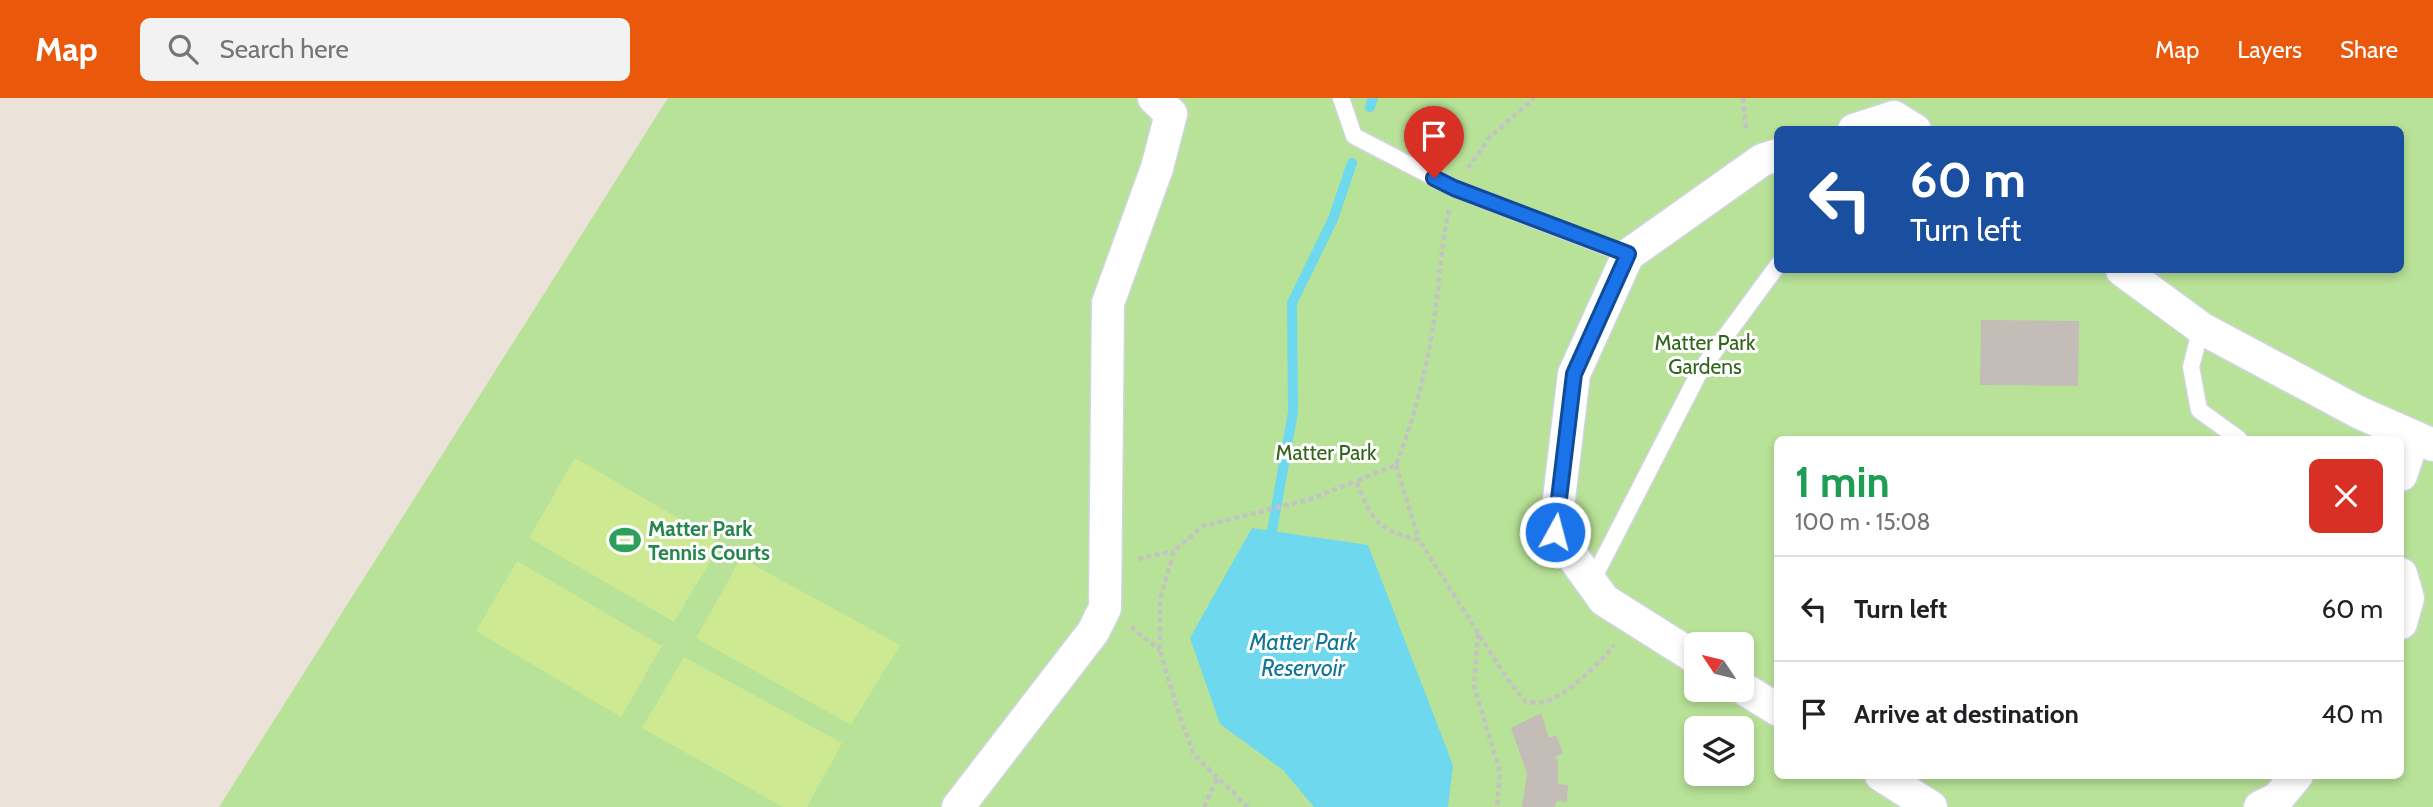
<!DOCTYPE html>
<meta charset="utf-8">
<style>
body{margin:0;font-family:Cabin,sans-serif;background:#f2f2f2;color:#202124;height:100vh;display:flex;flex-direction:column;font-size:26px;white-space:nowrap}
*{box-sizing:border-box;margin:0}
p{font-size:23px;color:#757577}
.icon{flex:none;width:38px;height:38px;fill:none;stroke:currentColor;stroke-width:2;stroke-linecap:round;stroke-linejoin:round}
.map{position:relative;flex:1;overflow:hidden}
.details{position:absolute;left:1774px;top:338px;width:630px;height:343px;display:flex;flex-direction:column;background:#fff;border-radius:10px;box-shadow:0 4px 10px #0003}
.details>*{flex:none}
.hud{position:absolute;left:1774px;top:28px;width:630px;height:147px;border-radius:10px;box-shadow:0 4px 10px #0003;background:#1a4fa0;color:#fff;overflow:hidden}
.needle{width:46px;rotate:305deg}
.controls{position:absolute;left:1684px;top:534px;display:grid;gap:14px}
.controls a{display:grid;place-items:center;width:70px;height:70px;border-radius:10px;background:#fff;box-shadow:0 4px 10px #0003;font-size:35px}
.pin{position:absolute;display:grid;place-items:center;width:60px;height:60px;color:#fff;margin:-72px -30px;border-radius:50% 50% 50% 0;rotate:-45deg;box-shadow:0 0 7px #0007}
.pin .icon{rotate:45deg}
.me{position:absolute;width:77px;margin:-38px;rotate:7deg;stroke-linejoin:round;filter:drop-shadow(0 0 5px #0008)}
.turn{display:flex;align-items:center;gap:24px;height:147px;padding:0 21px;font-size:32px}
.turn .icon{width:91px;height:91px;stroke-width:2.5}
.turn b{display:block;font-size:49px;line-height:60px}
.round{display:grid;place-items:center;flex:none;width:74px;height:74px;border-radius:10px;background:#f2f2f2}
.headline{display:flex;align-items:center;justify-content:space-between;height:119px;padding:0 21px}
h1{font-size:42px;font-weight:800;line-height:52px;color:#1e9e55}
ul{padding:0;list-style:none}
li{display:flex;align-items:center;gap:21px;height:105px;padding:0 21px;border-top:2px solid #e0e0e0}
li div{flex:1}
li b{display:block;font-size:26px}
li em{font-style:normal}
header{display:flex;align-items:center;gap:42px;box-sizing:border-box;height:98px;padding:0 35px;background:#ea580c;color:#fff}
header strong{font-size:33px}
nav{display:flex;gap:38px;margin-inline-start:auto;font-size:24px}
.search{width:490px;height:63px;background:#f2f2f2;display:flex;align-items:center;gap:18px;box-sizing:border-box;padding:0 24px;border-radius:10px;color:#757577;font-size:26px}
.map>svg:first-child{display:block}
</style>
<header>
<strong>Map</strong>
<div class="search"><svg class="icon" aria-label="search" viewBox="0 0 24 24"><circle cx="10" cy="10" r="6"/><path d="M15 15l6 6"/></svg>Search here</div>
<nav><a>Map</a><a>Layers</a><a>Share</a></nav>
</header>
<div class="map">
<svg width="2433" height="709" viewBox="0 0 2433 709">
<rect width="100%" height="100%" fill="#ebe2da"/>
<!-- green -->
<path fill="#b8e297" fill-rule="evenodd" d="M668 0H2433V709H219ZM1778 32H2401V172H1778ZM1778 341H2401V677H1778ZM1696 546H1741V592H1696ZM1696 630H1741V676H1696Z"/>
<!-- pitch -->
<g fill="#cde992">
<path d="M575 360 721 445 674 524 529 440Z"/>
<path d="M741 460 900 547 851 627 696 540Z"/>
<path d="M517 463 662 548 621 619 476 533Z"/>
<path d="M684 559 842 645 807 709H783L642 630Z"/>
</g>
<!-- water -->
<path fill="#6dd8ee" d="M1252 430 1368 447 1453 667 1448 709H1314L1283 672 1220 626 1190 540Z"/>
<g fill="none" stroke-linecap="round" stroke-linejoin="round">
<!-- stream -->
<g stroke="#6dd8ee" stroke-width="10">
<path d="M1370 9 1373 0"/>
<path d="M1272 433 1293 314 1292 205 1333 121 1352 65"/>
</g>
</g>
<!-- building -->
<g fill="#c3bcb7">
<path d="M1981 222 2079 223 2078 288 1980 287Z"/>
<path d="M1541 615 1549 640 1556 637 1563 655 1555 659 1558 663V686L1568 687 1567 704 1556 703 1555 709H1522L1527 675 1511 630Z"/>
</g>
<g fill="none" stroke-linecap="round" stroke-linejoin="round">
<defs>
<g id="lane">
<path d="M1341 0 1354 38 1454 90 1628 157"/>
<path d="M2201 230 2191 269 2199 312 2239 341"/>
<path d="M1591 485 1700 273 1778 167"/>
</g>
<g id="street">
<path d="M1854 32 1894 19 1915 32"/>
<path d="M2122 172 2201 230 2358 314 2433 347"/>
<path d="M2401 377 2414 339"/>
<path d="M2401 476 2408 500 2401 525"/>
<path d="M1696 560 1604 502 1555 434 1574 276 1628 157 1762 62 1778 57"/>
<path d="M1741 589 1778 612"/>
<path d="M1881 677 1931 709"/>
<path d="M958 709 1093 534 1105 510 1108 205 1157 70 1171 16 1154 0"/>
<path d="M2260 709 2278 700 2297 677"/>
</g>
</defs>
<!-- lane casing -->
<use href="#lane" stroke="#d0d5e2" stroke-width="19"/>
<!-- street casing -->
<use href="#street" stroke="#d0d5e2" stroke-width="35"/>
<!-- path -->
<g stroke="#c3c3c3" stroke-width="4.5" stroke-dasharray="5 3.5" stroke-linecap="butt">
<path d="M1743 0 1746 33"/>
<path d="M1468 70 1490 39 1534 0"/>
<path d="M1449 112C1441 146 1440 180 1435 215 1428 266 1415 319 1396 367L1356 383C1372 421 1376 432 1419 442L1508 582 1526 604C1531 604 1539 605 1544 604 1565 599 1601 564 1614 547"/>
<path d="M1396 367 1419 442"/>
<path d="M1138 461 1174 453"/>
<path d="M1131 529 1160 552"/>
<path d="M1478 536 1474 588 1500 674 1497 709"/>
<path d="M1204 709 1218 679"/>
<path d="M1248 709 1194 657 1180 619 1160 553V501L1174 453 1203 428 1311 401 1356 383"/>
</g>
<!-- lane -->
<use href="#lane" stroke="#fff" stroke-width="16"/>
<!-- street -->
<use href="#street" stroke="#fff" stroke-width="32"/>
</g>
<g fill="none" stroke-linecap="round" stroke-linejoin="round">
<defs>
<path id="route" d="M1434 80 1454 90 1628 156 1574 276 1555 434"/>
</defs>
<!-- route casing -->
<use href="#route" stroke="#114b97" stroke-width="18"/>
<!-- route -->
<use href="#route" stroke="#1a73e8" stroke-width="12"/>
</g>
<!-- icons -->
<defs>
<symbol id="stadium-bare" viewBox="-9 -9 18 18"><path d="M0-5a6.5 5 0 1 0 0 10a6.5 5 0 1 0 0-10ZM-3.5-1.8h7v3.6h-7Z" fill="#2e9e5b" stroke="#fff" stroke-width="2.5" paint-order="stroke"/></symbol>
</defs>
<g fill-rule="evenodd">
<use href="#stadium-bare" x="603" y="420" width="44" height="44"/>
</g>
<g text-anchor="middle" dominant-baseline="central" stroke-width="6" stroke-linejoin="round" paint-order="stroke">
<!-- park labels -->
<g font-size="21" fill="#31651a" stroke="#fff">
<text x="1705" y="244">Matter Park<tspan x="1705" dy="24">Gardens</tspan></text>
<text x="1326" y="354">Matter Park</text>
</g>
<!-- leisure labels -->
<g font-size="21" font-weight="bold" fill="#27864d" stroke="#fff" text-anchor="start">
<text x="648" y="430">Matter Park<tspan x="648" dy="24">Tennis Courts</tspan></text>
</g>
<!-- water labels -->
<g font-size="23" font-style="italic" fill="#0e7698" stroke="#fff">
<text x="1303" y="544">Matter Park<tspan x="1303" dy="26">Reservoir</tspan></text>
</g>
</g>
</svg>
<div class="controls">
<a><svg class="needle" viewBox="-14 -14 28 28"><path d="M0-13l5 13h-10z" fill="#e53935"/><path d="M0 13l5-13h-10z" fill="#757577"/></svg></a>
<a><svg class="icon" aria-label="layers" viewBox="0 0 24 24"><path d="M12 4l9 5-9 5-9-5zM3 14l9 5 9-5"/></svg></a>
</div>
<div class="pin" style="left:1434px;top:80px;background:#d93025"><svg class="icon" aria-label="arrive" viewBox="0 0 24 24"><path d="M6 21V4h12l-3 4 3 4H6"/></svg></div>
<svg class="me" style="left:1555px;top:434px" viewBox="-20 -20 40 40"><circle r="17" fill="#1a73e8" stroke="#fff" stroke-width="3"/><path d="M0-11L8 9 0 5-8 9z" fill="#fff"/></svg>
<div class="hud">
<div class="turn"><svg class="icon" aria-label="left" viewBox="0 0 24 24"><path d="M17 20v-9H6M10 6l-5 5 5 5"/></svg><div><b>60 m</b>Turn left</div></div>
</div>
<section class="details">
<div class="headline"><div><h1>1 min</h1><p>100 m · 15:08</p></div><a class="round" style="background:#d93025;color:#fff"><svg class="icon" aria-label="close" viewBox="0 0 24 24"><path d="M6 6l12 12M18 6L6 18"/></svg></a></div>
<ul>
<li><svg class="icon" aria-label="left" viewBox="0 0 24 24"><path d="M17 20v-9H6M10 6l-5 5 5 5"/></svg><div><b>Turn left</b></div><em>60 m</em></li>
<li><svg class="icon" aria-label="arrive" viewBox="0 0 24 24"><path d="M6 21V4h12l-3 4 3 4H6"/></svg><div><b>Arrive at destination</b></div><em>40 m</em></li>
</ul>
</section>
</div>
